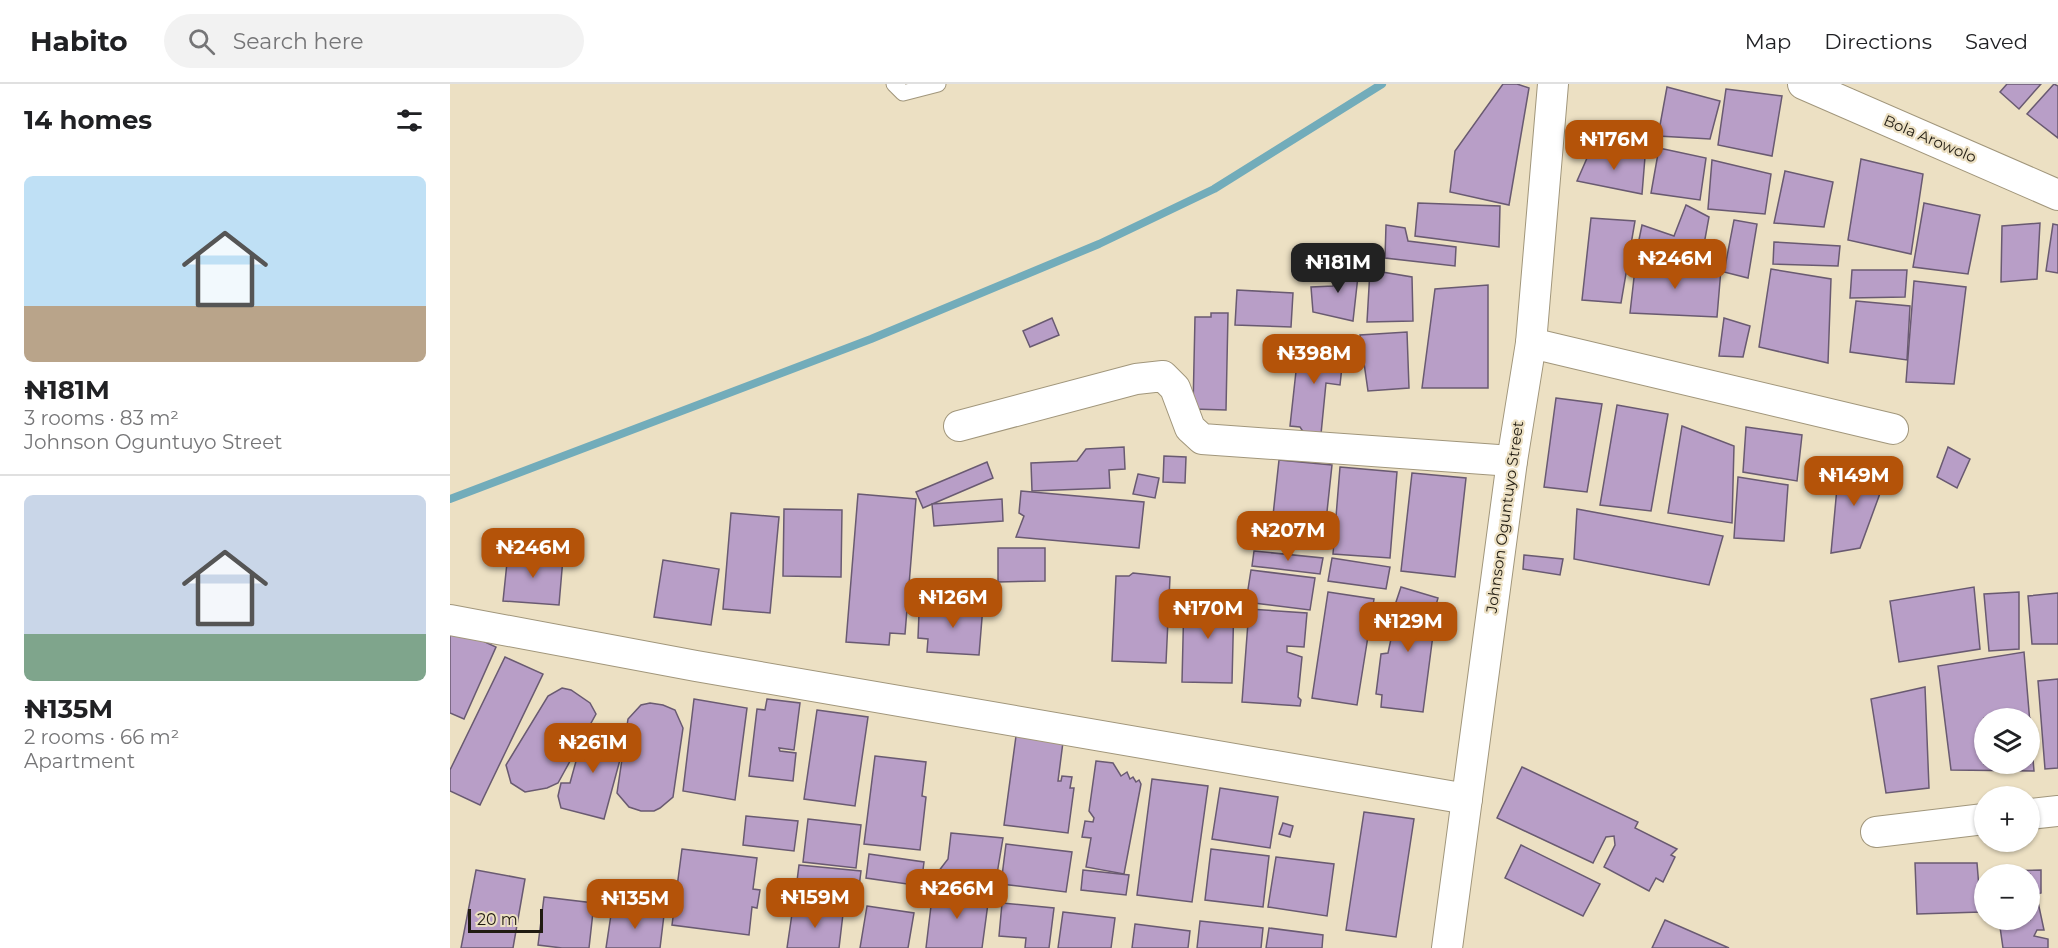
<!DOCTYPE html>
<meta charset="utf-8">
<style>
body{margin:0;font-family:Montserrat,sans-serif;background:#f2f2f2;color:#202124;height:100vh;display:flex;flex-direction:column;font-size:22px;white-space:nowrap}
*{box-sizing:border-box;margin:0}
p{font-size:20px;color:#757577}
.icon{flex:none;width:33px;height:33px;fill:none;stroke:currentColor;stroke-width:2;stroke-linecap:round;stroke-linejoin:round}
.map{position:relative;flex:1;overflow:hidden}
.side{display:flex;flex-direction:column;background:#fff;width:450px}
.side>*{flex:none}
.fabs{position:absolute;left:1524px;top:624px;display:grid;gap:12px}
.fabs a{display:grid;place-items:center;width:66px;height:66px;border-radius:50%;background:#fff;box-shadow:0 2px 4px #0004;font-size:30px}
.scale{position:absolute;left:18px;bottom:15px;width:75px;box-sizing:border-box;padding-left:6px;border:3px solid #201b11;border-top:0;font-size:16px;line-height:21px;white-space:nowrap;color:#201b11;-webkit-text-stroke:4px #ece0c3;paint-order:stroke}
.price{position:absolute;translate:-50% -51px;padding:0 14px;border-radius:12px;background:#b45309;color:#fff;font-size:20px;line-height:39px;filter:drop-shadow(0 2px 3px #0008)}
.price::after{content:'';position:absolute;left:50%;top:36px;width:18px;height:14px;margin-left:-9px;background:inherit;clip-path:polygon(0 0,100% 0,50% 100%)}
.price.on{background:#222;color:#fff}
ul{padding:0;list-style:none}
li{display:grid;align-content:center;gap:12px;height:318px;padding:0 24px}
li+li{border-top:2px solid #e0e0e0}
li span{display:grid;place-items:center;height:186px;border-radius:9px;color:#555}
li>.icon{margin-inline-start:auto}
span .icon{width:108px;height:108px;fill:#fffc;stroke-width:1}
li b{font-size:26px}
h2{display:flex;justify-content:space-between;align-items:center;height:72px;padding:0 24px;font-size:26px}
header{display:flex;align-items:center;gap:36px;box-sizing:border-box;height:84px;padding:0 30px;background:#fff;border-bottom:2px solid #e0e0e0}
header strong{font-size:28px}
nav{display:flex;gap:33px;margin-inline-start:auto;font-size:21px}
.search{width:420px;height:54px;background:#f2f2f2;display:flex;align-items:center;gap:15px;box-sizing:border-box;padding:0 21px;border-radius:33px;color:#757577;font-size:22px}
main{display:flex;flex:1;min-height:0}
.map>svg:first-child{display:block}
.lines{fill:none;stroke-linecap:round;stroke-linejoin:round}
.stream{stroke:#72acba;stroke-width:8}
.building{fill:#b89ec7;stroke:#695a71;stroke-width:1.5;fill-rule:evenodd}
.lane-casing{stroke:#a1967b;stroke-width:17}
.street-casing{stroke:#a1967b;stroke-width:32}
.lane{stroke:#fff;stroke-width:15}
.street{stroke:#fff;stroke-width:30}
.labels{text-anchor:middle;stroke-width:4.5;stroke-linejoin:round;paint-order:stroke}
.street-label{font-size:15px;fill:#201b11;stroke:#ece0c3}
</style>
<header>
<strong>Habito</strong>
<div class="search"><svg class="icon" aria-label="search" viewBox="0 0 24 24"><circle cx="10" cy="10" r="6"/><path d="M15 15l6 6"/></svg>Search here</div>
<nav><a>Map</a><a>Directions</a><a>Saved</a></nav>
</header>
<main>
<section class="side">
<h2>14 homes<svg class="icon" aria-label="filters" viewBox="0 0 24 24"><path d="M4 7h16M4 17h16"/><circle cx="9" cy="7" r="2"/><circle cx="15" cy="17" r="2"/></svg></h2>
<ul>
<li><span style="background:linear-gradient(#bfe0f5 70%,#b9a48a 0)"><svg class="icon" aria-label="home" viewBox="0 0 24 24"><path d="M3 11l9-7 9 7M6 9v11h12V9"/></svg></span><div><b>₦181M</b><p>3 rooms · 83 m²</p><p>Johnson Oguntuyo Street</p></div></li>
<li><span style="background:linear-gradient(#c9d6e8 75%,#7fa58c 0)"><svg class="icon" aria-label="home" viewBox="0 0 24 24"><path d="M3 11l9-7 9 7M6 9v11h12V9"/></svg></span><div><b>₦135M</b><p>2 rooms · 66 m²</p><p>Apartment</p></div></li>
</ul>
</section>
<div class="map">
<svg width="1608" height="864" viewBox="0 0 1608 864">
<rect width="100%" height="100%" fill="#ece0c3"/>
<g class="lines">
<path class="stream" d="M0,415L421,255L649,160L764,105L932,0"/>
</g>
<g class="building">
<path d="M1053,0H1067L1079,4L1059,121L1000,108L1005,67Z"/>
<path d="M1557,0H1591L1569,25L1550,8Z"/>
<path d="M1604,0L1608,2V54L1577,30Z"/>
<path d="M1217,3L1270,17L1260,55L1208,52Z"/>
<path d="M1276,5L1332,12L1322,72L1268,61Z"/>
<path d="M1209,64L1256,74L1250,116L1201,109Z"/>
<path d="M1141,65L1195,73L1192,110L1127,97Z"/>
<path d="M1411,75L1473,90L1461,170L1398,156Z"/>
<path d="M1262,76L1321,90L1315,130L1258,125Z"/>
<path d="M1335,87L1383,98L1374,143L1324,139Z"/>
<path d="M968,119L1050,122L1049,163L965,152Z"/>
<path d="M1474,119L1530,131L1518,190L1463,183Z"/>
<path d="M1236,121L1259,133L1251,177L1186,170L1192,141L1224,152Z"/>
<path d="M1141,134L1185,137L1171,219L1132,216Z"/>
<path d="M1284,136L1307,140L1298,194L1274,188Z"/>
<path d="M1590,139L1587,195L1551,198L1552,142Z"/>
<path d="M1603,140L1608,141V189L1596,187Z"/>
<path d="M936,141L955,144L958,157L1006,163L1005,182L935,174Z"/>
<path d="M1324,158L1390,162L1388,182L1323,180Z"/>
<path d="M1186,176L1271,185L1267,233L1180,229Z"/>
<path d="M885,181L909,183L903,237L863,228L861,203L883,202Z"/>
<path d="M1321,185L1381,195L1378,279L1309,263Z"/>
<path d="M920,186L962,193L963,237L917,238Z"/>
<path d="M1402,186H1457L1455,213L1400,214Z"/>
<path d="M1464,197L1516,203L1504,300L1456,298Z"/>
<path d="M1038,201V304H972L985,205Z"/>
<path d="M787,206L843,209L841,243L785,241Z"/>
<path d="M1406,217L1460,222L1457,276L1400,268Z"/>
<path d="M761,229H778L776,326L743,325L745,233H761Z"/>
<path d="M602,234L609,251L580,263L573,247Z"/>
<path d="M1274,234L1300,242L1293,273L1269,272Z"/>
<path d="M957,248L959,304L918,307L910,251Z"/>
<path d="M849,260L894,264L890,301L876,299L871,350L854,349L850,343L840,342Z"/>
<path d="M1106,314L1152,320L1137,408L1094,403Z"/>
<path d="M1167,321L1218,330L1201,427L1150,421Z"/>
<path d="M1232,342L1284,362L1282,439L1218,429Z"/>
<path d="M1296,343L1352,351L1347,397L1293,388Z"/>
<path d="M674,363L675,385L659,386L660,404L582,407L581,379L627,377L636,365Z"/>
<path d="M1498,363L1520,375L1507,404L1487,393Z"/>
<path d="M714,372L736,373L735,399L713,398Z"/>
<path d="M829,376L882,381L873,465L820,459Z"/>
<path d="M537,378L543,394L473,424L466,408Z"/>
<path d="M1389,382L1436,393L1410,464L1381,469Z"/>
<path d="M890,383L947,388L940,474L883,470Z"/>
<path d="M962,389L1016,394L1005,493L951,487Z"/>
<path d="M688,390L709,394L705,414L683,410Z"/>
<path d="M1288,393L1338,401L1334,457L1284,454Z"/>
<path d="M571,407L694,418L689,464L566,453L574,432L569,429Z"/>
<path d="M408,410L466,415L455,550L440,549L439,561L396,558Z"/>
<path d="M552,415L553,437L484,442L482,420Z"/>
<path d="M334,425L392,426L391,493L333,492Z"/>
<path d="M1127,425L1273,452L1259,501L1124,475Z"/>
<path d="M281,429L329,433L320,529L273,525Z"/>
<path d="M548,464H595V497L548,498Z"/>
<path d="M804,467L873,474L870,490L802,482Z"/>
<path d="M58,469L113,474L109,521L53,517Z"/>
<path d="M1074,471L1113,475L1110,491L1073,485Z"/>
<path d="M882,474L940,483L936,505L878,497Z"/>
<path d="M213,476L269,485L261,541L204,533Z"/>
<path d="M801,486L865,494L860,526L796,518Z"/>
<path d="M683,489L720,493L716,579L662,577L666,492H679Z"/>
<path d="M951,503L988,514L984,528L987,531V536L982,539L981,550L983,551L973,628L931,623L932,611L926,610L931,570L938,569L944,541L941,533Z"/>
<path d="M1524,503L1530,565L1449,578L1440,517Z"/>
<path d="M878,508L924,515L907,621L862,614Z"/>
<path d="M1569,508V565L1539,567L1534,510Z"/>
<path d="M1608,509V560H1582L1578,512Z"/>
<path d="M734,514L784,515L782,599L732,598Z"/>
<path d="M490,520L533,522L529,571L477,568L478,555L468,554L469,529L486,530Z"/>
<path d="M799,525L857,529L854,563L837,562V568L852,573L848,613L851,616L850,622L792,618Z"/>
<path d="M0,542L46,563L14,635L0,629Z"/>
<path d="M1574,568L1584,687L1501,686L1488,582ZM1534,634H1580V680H1534Z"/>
<path d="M55,573L93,590L30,721L0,707V686Z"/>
<path d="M1608,595V684L1595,685L1588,597Z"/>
<path d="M1475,603L1479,704L1436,709L1421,615Z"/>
<path d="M112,604L121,606L140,619L146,630L108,699L97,704L75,708L61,699L56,681L98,612Z"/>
<path d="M244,615L297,624L285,716L233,707Z"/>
<path d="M317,615L350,619L344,666L329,664L330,667L346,669L343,697L299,692L307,625L315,626Z"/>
<path d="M200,619L213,621L225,626L233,644L223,713L210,724L204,727H191L179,723L167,709L178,635L191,621Z"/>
<path d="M367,626L418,633L405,722L354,715Z"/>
<path d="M141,640L172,648L166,671L171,672L154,735L111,724L108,712L111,699H120L131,659L136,660Z"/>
<path d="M566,652L613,658L608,697H611L612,692L622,693L620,704H624L618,749L554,741Z"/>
<path d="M425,672L476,678L472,712L476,713L470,766L414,760Z"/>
<path d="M646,677L663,679L671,692L677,688L680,695L683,693L686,698L689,696L691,700L674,790L636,783L641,754L632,753L635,737L643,738L644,734L639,727Z"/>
<path d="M1072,683L1188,738L1185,744L1227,765L1221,771L1225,773L1213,798L1206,794L1199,807L1154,783L1165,761L1164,752L1156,753L1143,779L1047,734Z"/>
<path d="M702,695L758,702L742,818L687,811Z"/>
<path d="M770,704L828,713L820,764L762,755Z"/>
<path d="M914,728L964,735L946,853L896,846Z"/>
<path d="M296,732L348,737L344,767L293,761Z"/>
<path d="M358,735L411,741L406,784L353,778Z"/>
<path d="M833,739L843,742L840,753L829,750Z"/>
<path d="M501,749L553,754L546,796L488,788L498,775Z"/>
<path d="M556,760L622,768L616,808L551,800Z"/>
<path d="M1071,761L1150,800L1133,832L1055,794Z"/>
<path d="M232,765L307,774L303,805L310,806L307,824L302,823L299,851L222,841Z"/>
<path d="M761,765L819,772L813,823L755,816Z"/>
<path d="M419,770L474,778L471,802L416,794Z"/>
<path d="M826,773L884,780L877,832L818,823Z"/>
<path d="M1465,779H1527L1531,828L1467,830Z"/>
<path d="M349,781L411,787L406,827L344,821Z"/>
<path d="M26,786L75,795L63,864H11Z"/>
<path d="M633,786L679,791L676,811L631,806Z"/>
<path d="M1591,786V809L1580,812V790H1543L1542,787Z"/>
<path d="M483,805L539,812L532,864H476Z"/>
<path d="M94,813L144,819L139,864H112L88,861Z"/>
<path d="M1588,818L1594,846H1587L1584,852L1598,855V864H1553L1549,836H1580V819Z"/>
<path d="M552,819L604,824L599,864H575L576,854L549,852Z"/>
<path d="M417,822L464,829L458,864H410Z"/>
<path d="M343,823L393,830L389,864H337Z"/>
<path d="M162,824L214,831L210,864H156Z"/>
<path d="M613,828L665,834L661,864H608Z"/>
<path d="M1215,836L1279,864H1202Z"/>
<path d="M750,837L813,844L811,864H747Z"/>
<path d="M685,840L740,847L738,864H682Z"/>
<path d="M819,844L873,851L872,864H816Z"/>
</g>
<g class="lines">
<g class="lane-casing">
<path id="lane" d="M444,0L453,9L488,0"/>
</g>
<g class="street-casing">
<g id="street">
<path d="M1353,0L1608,111"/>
<path d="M1081,259L1443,345"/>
<path d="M509,342L686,295L713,292L725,304L740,344L752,355L1062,377"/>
<path d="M0,536L246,582L1017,715"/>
<path d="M1580,730L1608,727"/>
<path d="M1426,748L1534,735"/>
<path d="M997,864L1062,377L1081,259L1103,0"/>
</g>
</g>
<use href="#lane" class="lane"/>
<use href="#street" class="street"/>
</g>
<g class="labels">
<g class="street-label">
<text transform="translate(1480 55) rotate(23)" y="5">Bola Arowolo</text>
<text transform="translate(1055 433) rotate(-82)" y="5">Johnson Oguntuyo Street</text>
</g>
</g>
</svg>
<div class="fabs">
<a><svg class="icon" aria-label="layers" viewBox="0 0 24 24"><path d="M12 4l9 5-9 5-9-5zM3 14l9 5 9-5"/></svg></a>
<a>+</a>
<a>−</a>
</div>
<div class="scale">20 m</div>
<b class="price" style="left:1164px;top:87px">₦176M</b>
<b class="price" style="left:1225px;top:206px">₦246M</b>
<b class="price on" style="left:888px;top:210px">₦181M</b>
<b class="price" style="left:864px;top:301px">₦398M</b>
<b class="price" style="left:1404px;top:423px">₦149M</b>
<b class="price" style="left:838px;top:478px">₦207M</b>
<b class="price" style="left:83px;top:495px">₦246M</b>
<b class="price" style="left:503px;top:545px">₦126M</b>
<b class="price" style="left:758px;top:556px">₦170M</b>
<b class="price" style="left:958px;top:569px">₦129M</b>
<b class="price" style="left:143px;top:690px">₦261M</b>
<b class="price" style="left:507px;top:836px">₦266M</b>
<b class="price" style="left:365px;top:845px">₦159M</b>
<b class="price" style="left:185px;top:846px">₦135M</b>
</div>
</main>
